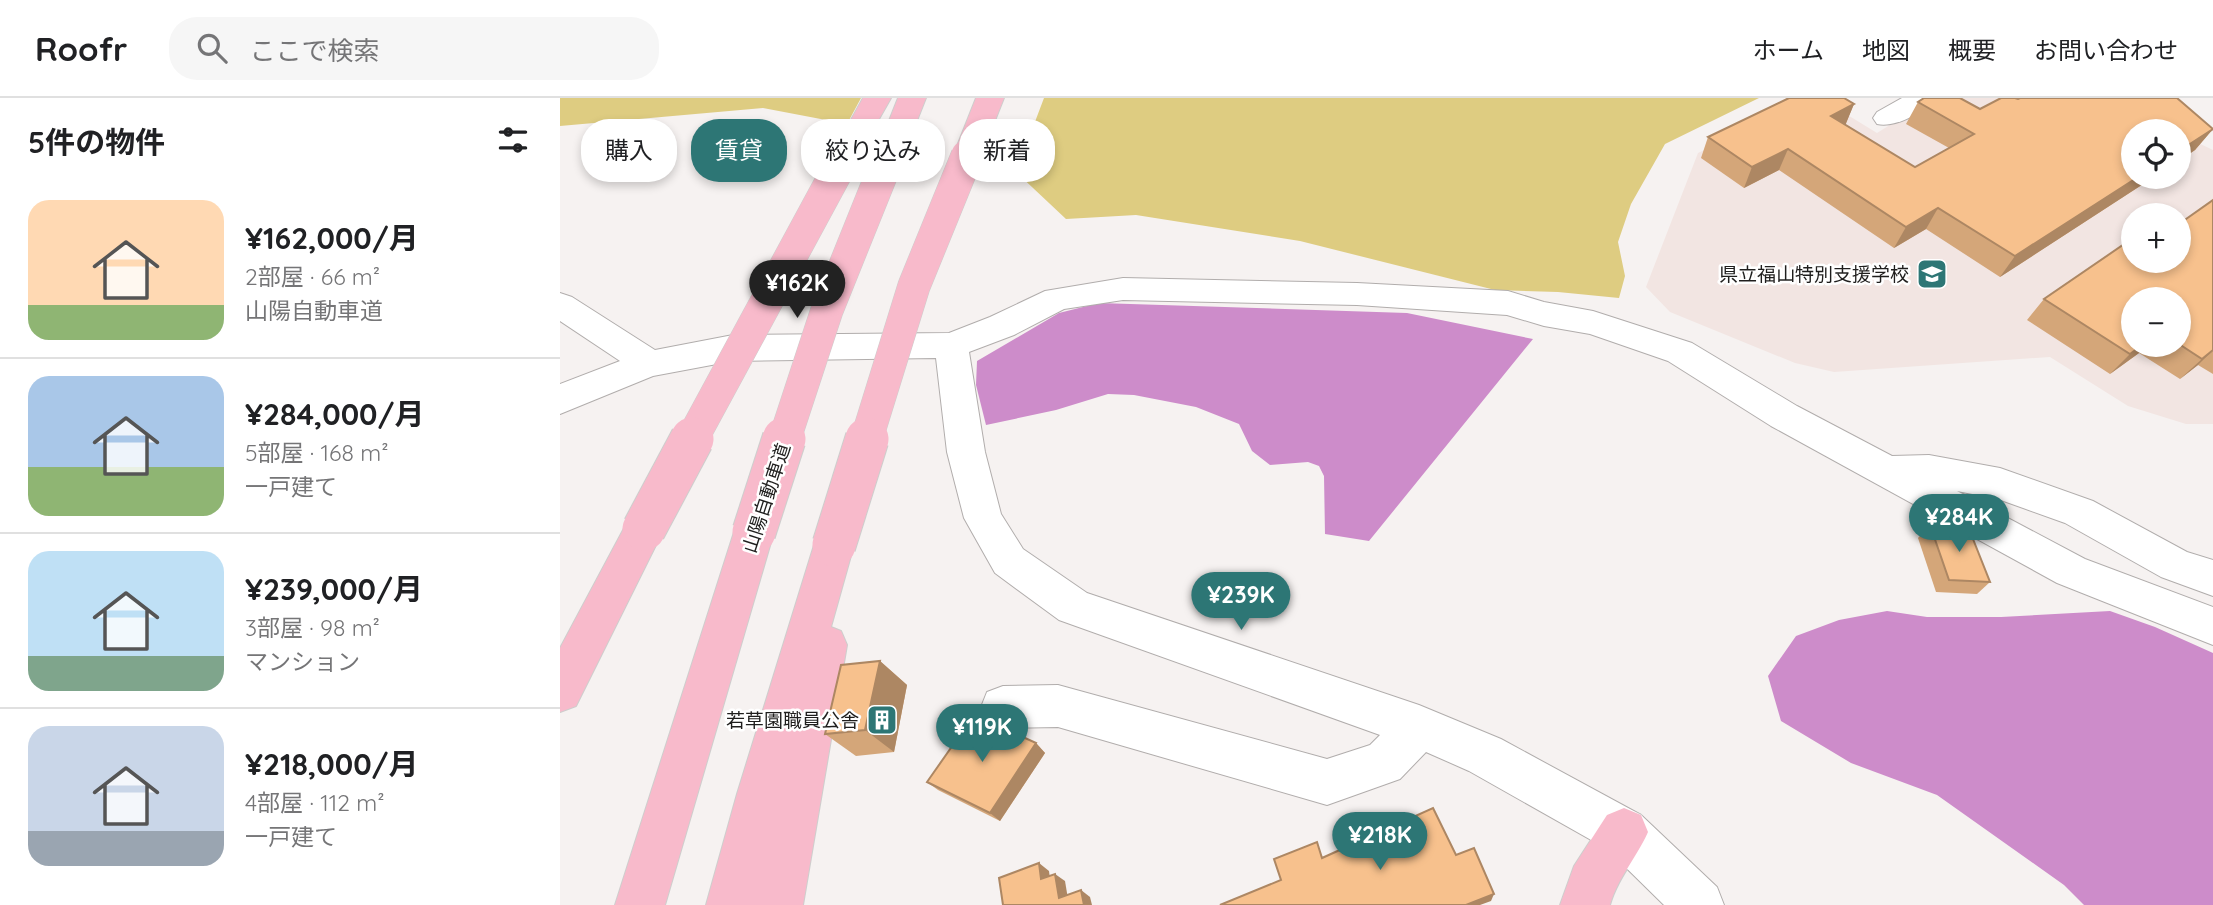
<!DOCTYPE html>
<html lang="ja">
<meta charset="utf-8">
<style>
body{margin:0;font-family:Quicksand,"Noto Sans JP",sans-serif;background:#f6f6f6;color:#202124;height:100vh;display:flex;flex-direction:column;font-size:26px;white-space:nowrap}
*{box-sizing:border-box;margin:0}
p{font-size:23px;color:#757577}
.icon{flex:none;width:38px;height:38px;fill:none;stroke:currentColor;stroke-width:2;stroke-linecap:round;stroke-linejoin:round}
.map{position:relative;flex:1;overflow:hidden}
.side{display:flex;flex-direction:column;background:#fff;width:560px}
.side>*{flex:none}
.top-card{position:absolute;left:21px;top:21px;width:665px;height:63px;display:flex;gap:14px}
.tools{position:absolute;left:1561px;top:21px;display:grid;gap:14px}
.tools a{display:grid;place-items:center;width:70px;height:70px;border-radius:50%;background:#fff;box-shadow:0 4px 10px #0003;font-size:35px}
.price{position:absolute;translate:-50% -60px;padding:0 16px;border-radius:24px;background:#2d7675;color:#fff;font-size:23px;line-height:46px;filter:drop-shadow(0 2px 4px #0008)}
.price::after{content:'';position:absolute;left:50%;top:42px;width:21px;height:16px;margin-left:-10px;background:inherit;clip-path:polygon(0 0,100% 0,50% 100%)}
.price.selected{background:#222;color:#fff}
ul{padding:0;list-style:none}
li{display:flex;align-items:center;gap:21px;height:175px;padding:0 28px}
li+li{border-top:2px solid #e0e0e0}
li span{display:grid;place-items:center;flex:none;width:196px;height:140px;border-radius:21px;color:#555}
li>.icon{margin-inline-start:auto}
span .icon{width:84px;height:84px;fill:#fffc;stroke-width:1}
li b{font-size:30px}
h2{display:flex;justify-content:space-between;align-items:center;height:84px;padding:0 28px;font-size:30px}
.pill{padding:0 24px;border-radius:28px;background:#fff;box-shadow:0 4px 10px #0003;font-size:24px;line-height:63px}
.pill.selected{background:#2d7675;color:#fff}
header{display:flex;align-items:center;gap:42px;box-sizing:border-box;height:98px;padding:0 35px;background:#fff;border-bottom:2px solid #e0e0e0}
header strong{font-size:33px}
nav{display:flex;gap:38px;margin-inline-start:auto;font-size:24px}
.search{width:490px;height:63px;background:#f6f6f6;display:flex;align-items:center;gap:18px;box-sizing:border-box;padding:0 24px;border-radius:28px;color:#757577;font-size:26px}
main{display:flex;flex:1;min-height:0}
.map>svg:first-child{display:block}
.built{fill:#f2e5e2;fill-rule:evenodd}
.green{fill:#decc81}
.water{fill:#cd8cca}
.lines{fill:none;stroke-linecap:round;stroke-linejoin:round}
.minor-casing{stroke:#b1adac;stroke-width:2}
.highway-casing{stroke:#cececd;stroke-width:2}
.minor{fill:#fff;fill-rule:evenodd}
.highway{fill:#f8bacb;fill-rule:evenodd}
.highway-bridge-far1-casing{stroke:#cececd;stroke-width:33;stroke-linecap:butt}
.highway-bridge-casing{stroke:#cececd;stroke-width:45;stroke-linecap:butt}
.highway-bridge-far1{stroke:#f8bacb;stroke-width:32}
.highway-bridge{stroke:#f8bacb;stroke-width:43}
.wall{fill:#d4a679;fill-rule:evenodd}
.shaded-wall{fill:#ad8763}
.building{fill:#f7c18d;stroke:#ad8763;stroke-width:2}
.labels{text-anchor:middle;stroke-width:5;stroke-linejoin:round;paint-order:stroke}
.poi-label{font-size:19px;fill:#1f1e1d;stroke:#fff;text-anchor:end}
.street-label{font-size:19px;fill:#1f1e1d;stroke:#fff}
</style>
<header>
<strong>Roofr</strong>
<div class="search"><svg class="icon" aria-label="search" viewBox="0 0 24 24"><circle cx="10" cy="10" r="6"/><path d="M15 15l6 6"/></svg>ここで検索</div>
<nav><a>ホーム</a><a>地図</a><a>概要</a><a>お問い合わせ</a></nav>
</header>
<main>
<section class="side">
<h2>5件の物件<svg class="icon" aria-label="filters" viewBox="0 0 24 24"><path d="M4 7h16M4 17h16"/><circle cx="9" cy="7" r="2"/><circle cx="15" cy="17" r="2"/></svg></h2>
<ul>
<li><span style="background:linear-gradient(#ffd9b3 75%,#8fb573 0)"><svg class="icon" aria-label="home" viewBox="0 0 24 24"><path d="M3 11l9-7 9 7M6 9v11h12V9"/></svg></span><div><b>¥162,000/月</b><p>2部屋 · 66 m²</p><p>山陽自動車道</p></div></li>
<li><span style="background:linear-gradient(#a9c7e8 65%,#8fb573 0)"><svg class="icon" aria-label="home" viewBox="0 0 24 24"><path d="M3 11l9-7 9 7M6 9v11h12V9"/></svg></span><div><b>¥284,000/月</b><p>5部屋 · 168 m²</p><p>一戸建て</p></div></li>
<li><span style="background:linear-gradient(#bfe0f5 75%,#7fa58c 0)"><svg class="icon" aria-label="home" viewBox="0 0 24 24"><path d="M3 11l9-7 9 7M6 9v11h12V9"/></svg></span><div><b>¥239,000/月</b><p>3部屋 · 98 m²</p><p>マンション</p></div></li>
<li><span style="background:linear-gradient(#c9d6e8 75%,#9aa5b1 0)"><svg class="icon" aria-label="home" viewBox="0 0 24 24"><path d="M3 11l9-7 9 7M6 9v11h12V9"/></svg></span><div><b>¥218,000/月</b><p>4部屋 · 112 m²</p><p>一戸建て</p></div></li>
</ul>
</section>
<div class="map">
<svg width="1653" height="807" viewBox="0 0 1653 807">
<rect width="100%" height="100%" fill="#f6f2f1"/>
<path class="built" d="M1254,0H1260L1317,35L1373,0H1591L1630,41L1653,52V326H1626L1568,308L1490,259L1274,274L1235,265L1110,214L1086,189L1138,55ZM1573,33H1619V79H1573ZM1573,117H1619V163H1573ZM1573,201H1619V247H1573Z"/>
<g class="green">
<path d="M0,0H301L287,26L203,10L0,28Z"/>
<path d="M484,0H1199L1105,46L1071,106L1058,144L1065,178L1059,200L998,194L935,192L740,143L576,117L506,121L456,74Z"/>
</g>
<g class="water">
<path d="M539,205L847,215L973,241L809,443L765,436L764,378L759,368L748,364L710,367L692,353L679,326L636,309L574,297L548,296L496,312L426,327L416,287L417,263L499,215Z"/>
<path d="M1327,513L1367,519H1441L1550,513L1595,529L1653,555V807H1524L1504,787L1377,697L1291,665L1221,623L1208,578L1236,538L1279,522Z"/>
</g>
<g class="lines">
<g class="minor-casing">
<g id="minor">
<path d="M1342,0H1375C1364,15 1335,30 1317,26L1313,20L1317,14Z"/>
<path d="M563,180L797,185L948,193L984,204L1033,213L1132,245L1237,308L1332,358L1369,357L1440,370L1533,403L1627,454L1653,462V498L1601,479L1505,425L1438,401L1397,393L1525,461L1653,509V547L1497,485L1211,328L1108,263L1030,236L984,228L947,217L797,207L563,202L504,211L454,237L409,254L425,354L441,416L463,451L527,495L859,607L941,641L1081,717L1157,789L1164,807H1104L1047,751L909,673L866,654L840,681L767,707L498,629L443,630L427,624L421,609L427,594L443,588L498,587L767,661L810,647L820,637L499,522L435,475L404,420L387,354L376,260L173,263L93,278L0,316V286L60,263L0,223V195L12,199L95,252L173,237L389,235L430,219L485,193Z"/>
</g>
</g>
<g class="highway-casing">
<g id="highway">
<path d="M303,0H331L306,44L296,47L286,44L282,38Z"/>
<path d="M338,0H366L345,53L341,59L331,62L321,59L317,53Z"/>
<path d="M416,0H444L421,58L417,64L407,67L397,64L393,58Z"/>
<path d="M84,414L98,419L104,431L16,608L0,614V550L70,419Z"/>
<path d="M194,417L208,422L214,434L105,807H55L174,434L180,422Z"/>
<path d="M274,430L288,435L294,447L271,529L281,533L287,547L243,807H146L177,696L254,447L260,435Z"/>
<path d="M1064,710L1081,717L1088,734C1077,759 1057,781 1050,807H1000L1014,768L1047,717Z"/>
</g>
</g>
<use href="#minor" class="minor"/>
<use href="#highway" class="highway"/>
<g class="highway-bridge-far1-casing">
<g id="highway-bridge-far1">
<path d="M131,343L296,38"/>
<path d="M224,343L267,212L331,53"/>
<path d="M306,343L354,188L407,58"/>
</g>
</g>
<g class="highway-bridge-casing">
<g id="highway-bridge">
<path d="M84,431L132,341"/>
<path d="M194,434L224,341"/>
<path d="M274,447L307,341"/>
</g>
</g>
<use href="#highway-bridge-far1" class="highway-bridge-far1"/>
<use href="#highway-bridge" class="highway-bridge"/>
</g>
<g class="wall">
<path d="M1229,0H1284L1294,6L1285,27L1355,69L1389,50L1346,26L1358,4L1364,0H1400L1420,11L1441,0H1455L1458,1L1460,0H1617L1653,31L1635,52L1619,63V33H1573V79H1594L1440,179L1366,131L1334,150L1219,72L1184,90L1141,60L1148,39Z"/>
<path d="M1653,102V276L1638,267L1620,281L1579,255L1550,276L1467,222L1484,201L1573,163ZM1619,201V247H1573Z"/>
<path d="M1370,427L1430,484L1417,496L1376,494L1358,440Z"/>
<path d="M320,563L347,587L334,654L296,658L265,636Z"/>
<path d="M476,645L485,655L440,723L378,692L367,684Z"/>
</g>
<g class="shaded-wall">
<path d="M1294,6L1285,28L1271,18Z"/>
<path d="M1653,31L1635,52L1619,63V53Z"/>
<path d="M1228,51L1219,72L1184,90L1192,69Z"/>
<path d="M1578,79H1594L1440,179L1455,158Z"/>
<path d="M1378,110L1366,131L1334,150L1346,129Z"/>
<path d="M1582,247H1587L1579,255L1550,276L1570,256Z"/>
<path d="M1653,252L1638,267L1620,281L1642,261Z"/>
<path d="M320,563L347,587L334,654L305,632Z"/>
<path d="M476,645L485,655L440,723L430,715Z"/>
<path d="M479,765L489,773L491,788L481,781Z"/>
<path d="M495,776L505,783L509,807L499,800Z"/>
<path d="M521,792L530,799L532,807H524Z"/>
<path d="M934,796L931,803L920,807H906Z"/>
</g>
<g class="building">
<path d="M1229,0H1284L1294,6L1271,18L1355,69L1414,36L1358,4L1364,0H1400L1420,11L1441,0H1455L1458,1L1460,0H1617L1653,31L1619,53V33H1573V79H1578L1455,158L1378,110L1346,129L1228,51L1192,69L1148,39Z"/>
<path d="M1653,102V252L1642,261L1619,246V201H1573V247H1582L1570,256L1484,201L1573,140V163H1619V126Z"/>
<path d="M1370,427L1399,428L1409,431L1430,484L1389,482Z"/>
<path d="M320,563L305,632L265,636L281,567Z"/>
<path d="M414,617L476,645L430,715L367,684Z"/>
<path d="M873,710L896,757L914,750L934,796L906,807H660L721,782L714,761L757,744L762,760Z"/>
<path d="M479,765L481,781L495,776L499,800L521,792L524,807H443L439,780Z"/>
</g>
<defs>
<g id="school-square" transform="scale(1.575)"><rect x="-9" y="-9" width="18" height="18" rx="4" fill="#2d7675" stroke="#fff"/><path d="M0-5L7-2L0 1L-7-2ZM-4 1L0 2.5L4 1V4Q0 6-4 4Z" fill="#fff"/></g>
<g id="building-square" transform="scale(1.575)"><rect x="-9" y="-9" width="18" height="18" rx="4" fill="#2d7675" stroke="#fff"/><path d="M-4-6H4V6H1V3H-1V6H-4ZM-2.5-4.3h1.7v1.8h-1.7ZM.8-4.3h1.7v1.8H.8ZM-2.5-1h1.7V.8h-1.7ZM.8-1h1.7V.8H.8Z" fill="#fff"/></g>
</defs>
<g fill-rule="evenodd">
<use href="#school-square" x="1372" y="176"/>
<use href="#building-square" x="322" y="622"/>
</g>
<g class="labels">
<g class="poi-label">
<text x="1349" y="183">県立福山特別支援学校</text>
<text x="299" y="629">若草園職員公舎</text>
</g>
<g class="street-label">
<text transform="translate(206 400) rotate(-72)" y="7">山陽自動車道</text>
</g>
</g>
</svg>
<div class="tools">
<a><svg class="icon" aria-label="locate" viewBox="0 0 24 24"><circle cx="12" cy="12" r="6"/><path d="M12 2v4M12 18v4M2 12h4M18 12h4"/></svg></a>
<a>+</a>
<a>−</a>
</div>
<b class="price selected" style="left:237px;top:222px">¥162K</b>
<b class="price" style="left:1399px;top:456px">¥284K</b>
<b class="price" style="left:681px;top:534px">¥239K</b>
<b class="price" style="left:422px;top:666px">¥119K</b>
<b class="price" style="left:820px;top:774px">¥218K</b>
<div class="top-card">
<a class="pill">購入</a>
<a class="pill selected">賃貸</a>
<a class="pill">絞り込み</a>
<a class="pill">新着</a>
</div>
</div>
</main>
